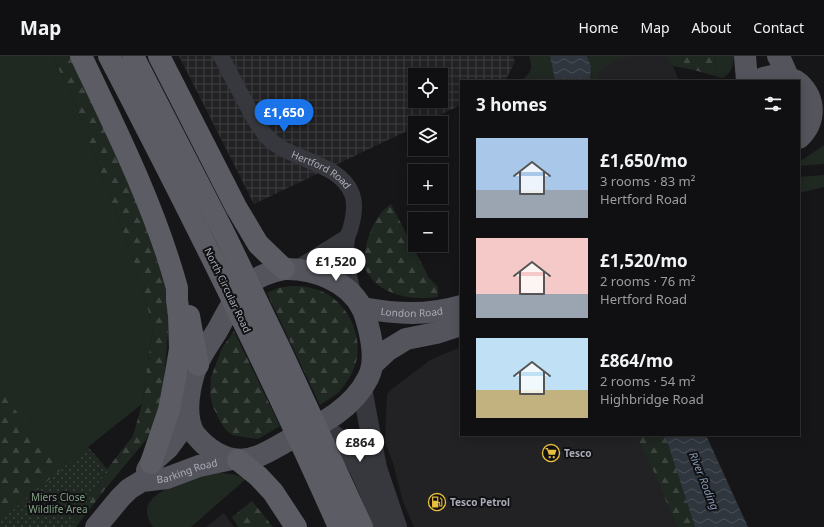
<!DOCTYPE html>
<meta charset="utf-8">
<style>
body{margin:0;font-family:"Noto Sans",sans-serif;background:#1e1e20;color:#f1f3f6;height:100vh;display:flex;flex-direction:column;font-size:15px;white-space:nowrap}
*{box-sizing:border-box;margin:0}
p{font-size:13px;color:#9c9d9f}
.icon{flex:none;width:22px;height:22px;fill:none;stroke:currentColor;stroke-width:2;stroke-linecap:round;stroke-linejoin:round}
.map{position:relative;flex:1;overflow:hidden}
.details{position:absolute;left:460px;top:24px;width:340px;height:356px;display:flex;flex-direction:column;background:#101012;border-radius:0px;box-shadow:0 2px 10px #0003,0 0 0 1px #303032}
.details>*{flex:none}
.tools{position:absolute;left:408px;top:12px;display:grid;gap:8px}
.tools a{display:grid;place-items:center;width:40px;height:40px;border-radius:0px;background:#101012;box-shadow:0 2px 10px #0003,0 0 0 1px #303032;font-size:20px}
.price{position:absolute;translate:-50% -34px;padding:0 9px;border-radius:14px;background:#fff;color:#222;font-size:13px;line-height:26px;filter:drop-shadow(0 1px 2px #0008)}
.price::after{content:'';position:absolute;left:50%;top:24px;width:12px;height:9px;margin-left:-6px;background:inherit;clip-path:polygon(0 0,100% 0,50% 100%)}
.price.on{background:#1a73e8;color:#fff}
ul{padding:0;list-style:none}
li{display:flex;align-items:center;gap:12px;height:100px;padding:0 16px}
li span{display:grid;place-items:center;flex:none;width:112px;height:80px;border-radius:0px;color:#555}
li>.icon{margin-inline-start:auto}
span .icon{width:48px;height:48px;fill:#fffc;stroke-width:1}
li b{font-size:17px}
h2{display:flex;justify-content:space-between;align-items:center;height:48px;padding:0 16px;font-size:17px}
header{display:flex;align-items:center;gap:24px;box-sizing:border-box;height:56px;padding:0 20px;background:#101012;border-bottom:1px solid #303032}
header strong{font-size:19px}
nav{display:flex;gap:22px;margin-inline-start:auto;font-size:14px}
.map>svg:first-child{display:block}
.built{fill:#222225}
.industrial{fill:url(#industrial-grid);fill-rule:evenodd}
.green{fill:#202822}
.forest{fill:url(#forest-firs)}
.park{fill:url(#park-dots)}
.water{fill:url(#water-waves)}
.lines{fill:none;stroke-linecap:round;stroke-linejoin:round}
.minor{stroke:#37383d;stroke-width:16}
.tertiary{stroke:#37383d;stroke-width:20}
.primary{stroke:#53545c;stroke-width:22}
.trunk{stroke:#5c5c64;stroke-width:22}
.trunk-bridge{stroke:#5c5c64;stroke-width:22}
.labels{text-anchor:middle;stroke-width:4;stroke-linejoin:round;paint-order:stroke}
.street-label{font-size:10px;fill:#a9acb7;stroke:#111113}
.poi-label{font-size:10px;font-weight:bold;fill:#a9acb7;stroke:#111113;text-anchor:start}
.park-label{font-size:10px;fill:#81a185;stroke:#111113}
.water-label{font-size:11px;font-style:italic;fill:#8297b0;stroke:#111113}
</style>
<header>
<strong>Map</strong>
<nav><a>Home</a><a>Map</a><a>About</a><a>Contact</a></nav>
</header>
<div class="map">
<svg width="824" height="471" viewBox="0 0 824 471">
<defs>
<pattern id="industrial-grid" width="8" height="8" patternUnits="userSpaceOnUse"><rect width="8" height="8" fill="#222225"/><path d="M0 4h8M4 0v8" fill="none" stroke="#3f3f42"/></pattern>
<pattern id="forest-firs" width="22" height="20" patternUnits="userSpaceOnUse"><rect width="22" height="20" fill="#202822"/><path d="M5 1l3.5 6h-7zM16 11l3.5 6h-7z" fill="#3e4440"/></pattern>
<pattern id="park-dots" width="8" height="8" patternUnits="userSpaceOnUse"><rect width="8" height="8" fill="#202822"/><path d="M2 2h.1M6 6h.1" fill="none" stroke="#3e4440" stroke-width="1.8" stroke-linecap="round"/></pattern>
<pattern id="water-waves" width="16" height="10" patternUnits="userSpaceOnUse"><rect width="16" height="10" fill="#2f363d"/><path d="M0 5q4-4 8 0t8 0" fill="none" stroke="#4a5057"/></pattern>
</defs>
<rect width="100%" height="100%" fill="#161618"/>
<g class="built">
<path d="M624,0H674L673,10L679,25H590L591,10Z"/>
<path d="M461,291V379H636L654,415L677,471H414L403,446L393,407L385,386L387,338L392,333L430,304Z"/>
<path d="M224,457L234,471H206Z"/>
</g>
<path class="industrial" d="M179,0H513L515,6L505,25H461V49L423,67H415V71L254,148ZM415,19H441V45H415Z"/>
<g class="green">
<path d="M0,0H52L73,42L133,202L153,271L142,348L88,391L0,465Z"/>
<path d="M529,0H550L555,25H521C532,15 533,14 529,0Z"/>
<path d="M587,0H632L611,6L597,19V25H590L591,10Z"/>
<path d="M714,0H734C733,10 732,16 723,22L718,21Z"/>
<path d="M824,89V108L799,110V106Z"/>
<path d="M824,119V131L799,137V121Z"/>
<path d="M223,417L236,419L246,423L191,471H153C134,445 164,433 184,425C191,423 198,419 205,418C210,416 217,417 223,417Z"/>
</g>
<g class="forest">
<path d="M52,0H73L128,119L166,232L169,264L161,360L145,385L106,432L76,471H70L94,437L107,413L133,380L142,348L153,271L133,202L73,42Z"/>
<path d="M666,0H714L718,21L694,14L673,10Z"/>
<path d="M391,148L429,222L438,231V241C415,244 387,241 371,222C368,218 365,213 363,209C366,186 371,162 391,148Z"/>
<path d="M290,230C297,230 304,230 311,232C342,238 362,272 357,302C355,314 348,325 340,335C335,340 327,344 320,349L267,237L278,232Z"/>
<path d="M234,275L280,370L258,383L250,382L232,379L226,374L220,365L213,351L210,338L211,321L222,292Z"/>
<path d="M0,333L60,415L0,465Z"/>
<path d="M636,379H665L695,471H677L654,416Z"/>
<path d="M252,445L273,471H238L232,461Z"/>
</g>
<path class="park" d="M88,391L107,413L94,437L70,471H0V465Z"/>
<g class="water">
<path d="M550,0H587L591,10L590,25H555Z"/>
<path d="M665,379H706L748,471H695Z"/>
</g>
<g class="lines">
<g class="minor">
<path id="s1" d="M221,0C227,12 234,25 241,38C249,53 256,69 268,82C289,104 340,106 352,138C356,148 353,164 350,174C349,177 347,180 347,183C344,202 349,221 354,240"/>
<path d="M296,213L347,181"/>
</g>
<g class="tertiary">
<path d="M362,332L377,412L397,471"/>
<path d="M318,370C325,374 333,377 339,383C357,400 374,447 383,471"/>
</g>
<g class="primary">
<path d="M745,0L747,25"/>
<path d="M778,0L781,5L788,21"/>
<path d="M757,25C770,18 783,18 796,25"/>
<path d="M799,27C816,43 816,66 799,82"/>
<path d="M284,213C313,212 348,225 362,252C366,260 368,269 370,278C373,292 375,309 368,322C352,354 319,369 289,384C272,393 254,407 233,403C221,401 213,396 204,388C201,385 197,381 194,377C183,359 190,327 197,309C202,297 210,286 217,275C226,259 234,240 249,228C259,219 272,216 284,213Z"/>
<path id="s2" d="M362,252C397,258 426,260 461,250"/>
<path d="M373,308L388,294L406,283L436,277L461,269"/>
<path d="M147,414L151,407L168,392L189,363"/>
<path id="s3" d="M96,471L120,442L129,433L142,425L167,422L199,410L232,403"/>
</g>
<g class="trunk">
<path d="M81,0C117,75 155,152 177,232V244L179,259L180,293L176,317L169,354L151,407"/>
<path d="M159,0L236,151L258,188L284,213"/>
<path d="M189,260L198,309"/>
<path d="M238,404L258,420L273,436L296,471"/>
</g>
<g class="trunk-bridge">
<path d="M109,0C190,155 268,311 339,471"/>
<path d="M133,0L225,179L281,295L362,471"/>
</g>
</g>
<defs>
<g id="supermarket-ring" transform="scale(0.9)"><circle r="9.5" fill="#111113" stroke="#e9bd3d" stroke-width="1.5"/><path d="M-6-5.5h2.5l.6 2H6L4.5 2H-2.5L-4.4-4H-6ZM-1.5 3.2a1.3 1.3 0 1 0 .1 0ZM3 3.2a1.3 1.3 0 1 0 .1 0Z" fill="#e9bd3d"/></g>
<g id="fuel-ring" transform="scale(0.9)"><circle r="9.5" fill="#111113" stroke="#e9bd3d" stroke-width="1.5"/><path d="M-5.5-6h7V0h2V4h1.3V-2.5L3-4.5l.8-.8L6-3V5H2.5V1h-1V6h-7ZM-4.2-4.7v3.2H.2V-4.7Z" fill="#e9bd3d"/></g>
</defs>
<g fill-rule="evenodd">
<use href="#supermarket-ring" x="551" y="397"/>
<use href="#fuel-ring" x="437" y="446"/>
</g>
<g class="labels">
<g class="street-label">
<text dy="4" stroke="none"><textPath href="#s1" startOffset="157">Hertford Road</textPath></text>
<text transform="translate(228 234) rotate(64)" y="4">North Circular Road</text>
<text dy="4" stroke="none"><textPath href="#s2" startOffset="50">London Road</textPath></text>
<text dy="4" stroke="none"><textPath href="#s3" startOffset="112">Barking Road</textPath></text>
</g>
<g class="poi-label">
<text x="564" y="401">Tesco</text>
<text x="450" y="450">Tesco Petrol</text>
</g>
<g class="park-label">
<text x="58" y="445">Miers Close<tspan x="58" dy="12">Wildlife Area</tspan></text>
</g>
<g class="water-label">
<text transform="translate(704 425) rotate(68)" y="4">River Roding</text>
</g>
</g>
</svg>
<div class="tools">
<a><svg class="icon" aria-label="locate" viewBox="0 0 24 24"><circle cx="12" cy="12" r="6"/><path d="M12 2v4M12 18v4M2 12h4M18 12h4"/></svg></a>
<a><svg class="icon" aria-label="layers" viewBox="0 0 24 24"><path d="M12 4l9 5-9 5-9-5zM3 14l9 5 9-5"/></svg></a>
<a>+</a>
<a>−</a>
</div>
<b class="price on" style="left:284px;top:77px">£1,650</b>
<b class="price" style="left:336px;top:226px">£1,520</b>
<b class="price" style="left:360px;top:407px">£864</b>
<section class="details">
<h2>3 homes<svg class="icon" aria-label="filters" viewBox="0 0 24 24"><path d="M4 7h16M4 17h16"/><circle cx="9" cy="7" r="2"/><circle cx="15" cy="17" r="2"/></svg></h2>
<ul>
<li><span style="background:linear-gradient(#a9c7e8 65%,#9aa5b1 0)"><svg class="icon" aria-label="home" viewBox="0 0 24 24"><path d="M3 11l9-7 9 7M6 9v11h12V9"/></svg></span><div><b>£1,650/mo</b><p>3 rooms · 83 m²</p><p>Hertford Road</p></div></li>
<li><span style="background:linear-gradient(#f6c9c9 70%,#9aa5b1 0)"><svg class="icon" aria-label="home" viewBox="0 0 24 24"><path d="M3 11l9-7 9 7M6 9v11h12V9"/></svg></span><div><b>£1,520/mo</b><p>2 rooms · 76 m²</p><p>Hertford Road</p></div></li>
<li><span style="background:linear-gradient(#bfe0f5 65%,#c2b280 0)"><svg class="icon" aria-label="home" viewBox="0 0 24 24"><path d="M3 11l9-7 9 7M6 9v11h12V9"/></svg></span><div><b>£864/mo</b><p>2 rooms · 54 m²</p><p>Highbridge Road</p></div></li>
</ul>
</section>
</div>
